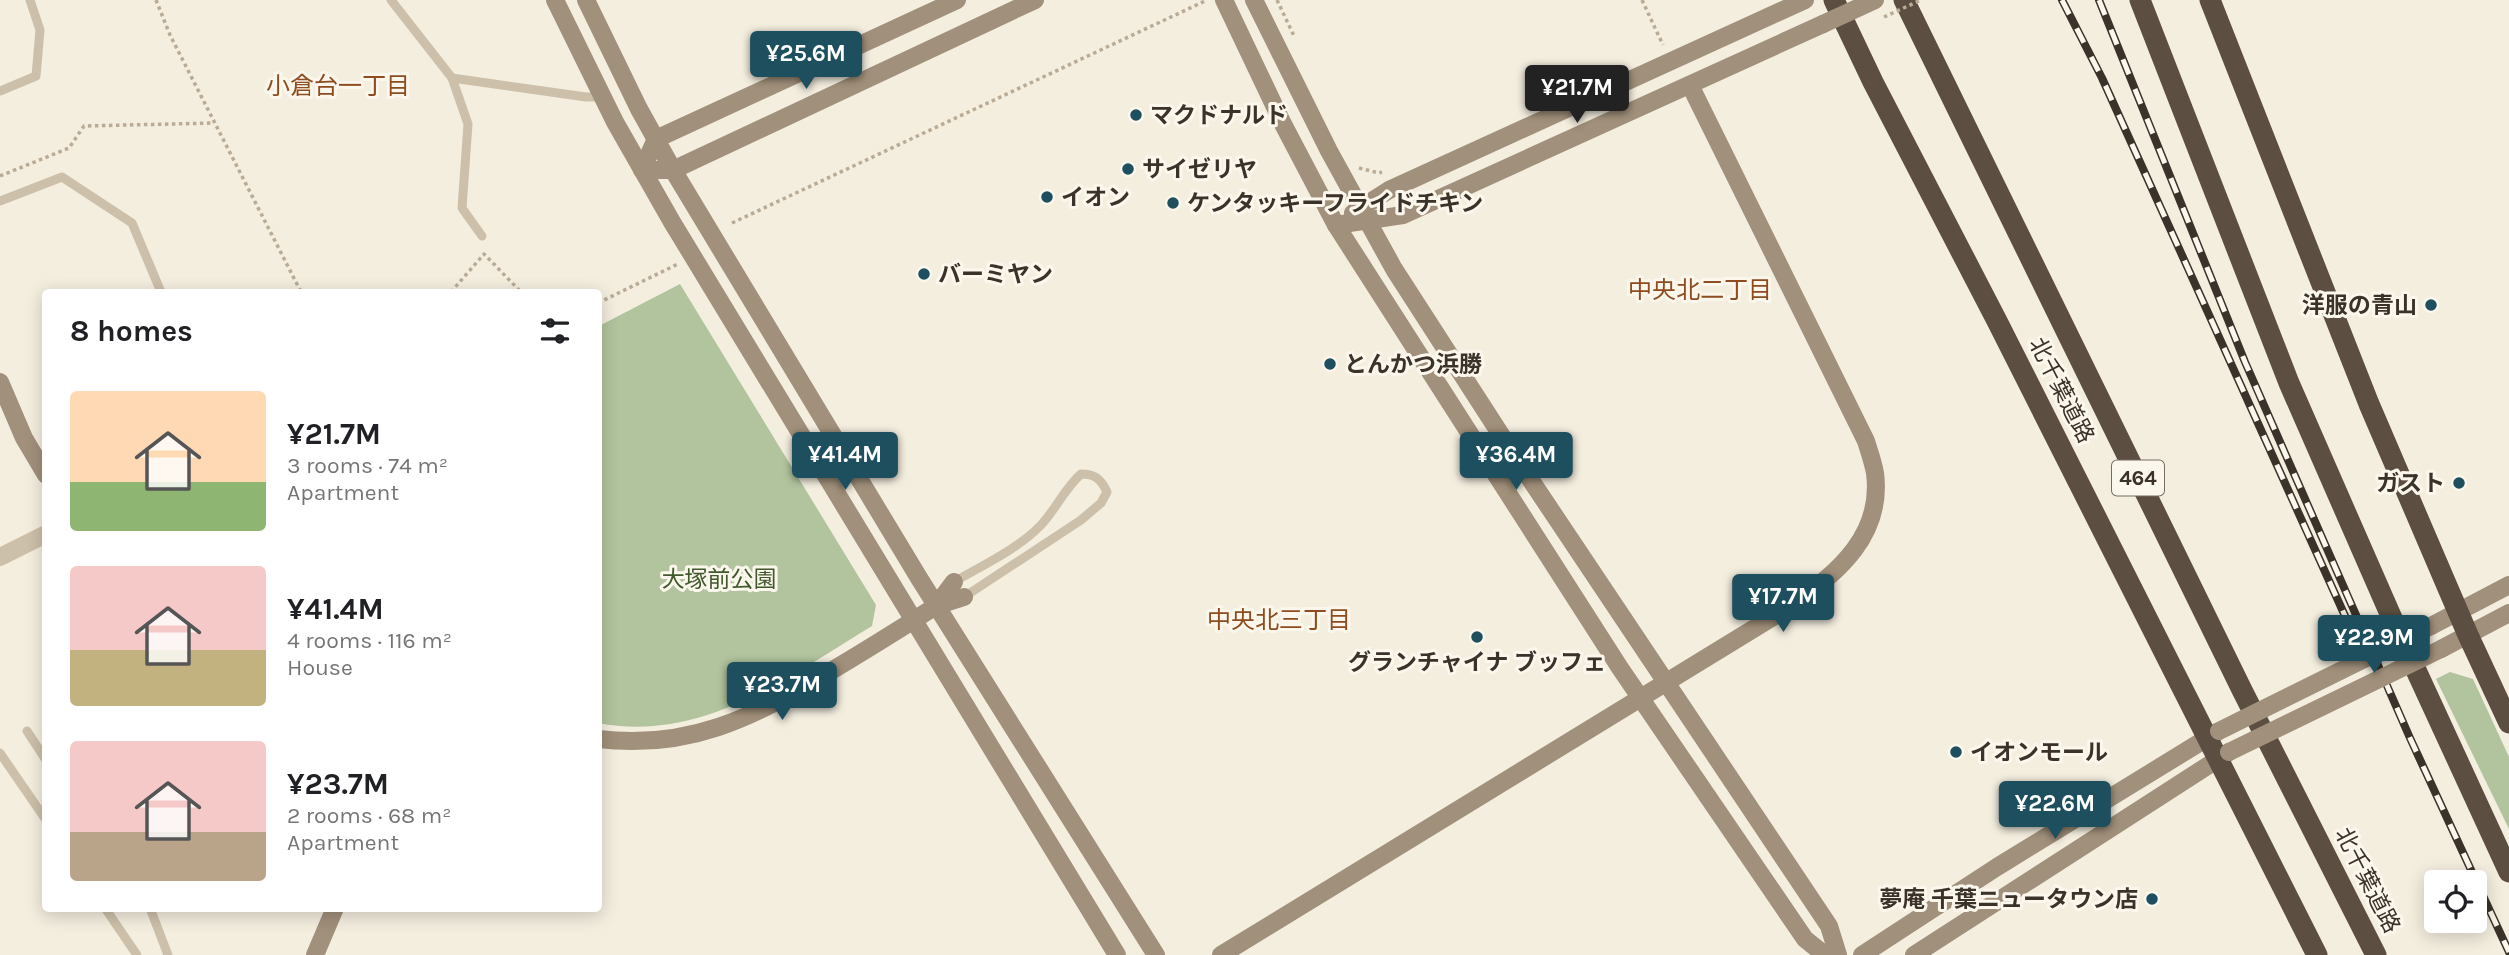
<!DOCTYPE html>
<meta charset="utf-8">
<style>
body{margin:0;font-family:Karla,"Noto Sans JP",sans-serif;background:#f2f2f2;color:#202124;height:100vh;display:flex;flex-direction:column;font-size:26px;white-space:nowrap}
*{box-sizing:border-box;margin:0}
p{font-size:23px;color:#757577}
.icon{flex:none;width:38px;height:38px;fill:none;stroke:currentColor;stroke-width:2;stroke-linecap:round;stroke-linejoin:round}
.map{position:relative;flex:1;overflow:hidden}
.sheet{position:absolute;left:42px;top:289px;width:560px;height:623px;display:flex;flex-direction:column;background:#fff;border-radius:7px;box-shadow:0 4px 18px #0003}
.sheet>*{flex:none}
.tools{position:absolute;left:2424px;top:870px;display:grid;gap:14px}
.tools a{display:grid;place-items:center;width:63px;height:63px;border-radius:7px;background:#fff;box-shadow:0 4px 18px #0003;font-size:35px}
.price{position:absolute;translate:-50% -60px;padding:0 16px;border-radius:7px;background:#1d4f5f;color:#fff;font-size:23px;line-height:46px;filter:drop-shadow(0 2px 4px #0008)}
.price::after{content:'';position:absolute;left:50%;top:42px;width:21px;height:16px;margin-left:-10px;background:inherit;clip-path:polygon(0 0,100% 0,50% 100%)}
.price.selected{background:#222;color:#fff}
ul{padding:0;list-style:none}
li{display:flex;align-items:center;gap:21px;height:175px;padding:0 28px}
li span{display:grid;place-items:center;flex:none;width:196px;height:140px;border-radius:7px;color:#555}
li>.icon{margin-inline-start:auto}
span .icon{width:84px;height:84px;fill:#fffc;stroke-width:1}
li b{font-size:30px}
h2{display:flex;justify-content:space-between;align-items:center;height:84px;padding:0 28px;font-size:30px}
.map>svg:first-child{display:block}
.green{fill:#b1c49e}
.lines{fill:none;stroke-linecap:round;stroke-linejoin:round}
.path{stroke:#b9ab94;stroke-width:3.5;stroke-dasharray:3.5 3.5;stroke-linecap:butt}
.lane{stroke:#cdc0aa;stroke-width:9}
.street{stroke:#cdc0aa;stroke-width:18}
.secondary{stroke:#a1907b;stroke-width:18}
.highway{stroke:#5c4e41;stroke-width:21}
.rail-casing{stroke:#3b322a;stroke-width:8}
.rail{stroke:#fbf7ec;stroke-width:5;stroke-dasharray:16;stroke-linecap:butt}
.path-bridge{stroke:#b9ab94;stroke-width:3.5;stroke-dasharray:3.5 3.5;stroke-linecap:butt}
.secondary-bridge{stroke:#a1907b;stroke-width:18}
.poi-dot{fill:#1d4f5f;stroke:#fbf7ec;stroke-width:2.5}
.labels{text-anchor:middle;stroke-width:6;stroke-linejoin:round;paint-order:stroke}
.shield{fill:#fbf7ec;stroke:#756d64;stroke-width:2}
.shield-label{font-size:21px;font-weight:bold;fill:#3b322a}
.poi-label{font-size:23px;font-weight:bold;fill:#3b322a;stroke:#fbf7ec;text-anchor:start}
.street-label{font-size:23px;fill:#3b322a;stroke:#fbf7ec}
.park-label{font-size:23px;fill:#415a2c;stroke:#fbf7ec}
.neighbourhood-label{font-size:24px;fill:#8e4c1f;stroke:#fbf7ec}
</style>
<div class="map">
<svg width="2509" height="955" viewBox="0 0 2509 955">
<rect width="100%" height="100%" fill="#f4eedf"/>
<g class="green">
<path d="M680,284L876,605L872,626C788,677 703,743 598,723L599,326Z"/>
<path d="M2450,672L2473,679L2509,757V829L2436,679Z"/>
</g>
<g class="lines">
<g class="path">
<path d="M156,0L170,35L301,292"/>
<path d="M1277,0L1294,36"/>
<path d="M1642,0L1663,45"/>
<path d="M1359,168L1379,173L1382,172"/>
<path d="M0,176L69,148L84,126L214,123"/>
<path d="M732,223L1205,1"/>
<path d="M451,292L484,254L521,292"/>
<path d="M598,303L678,264"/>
</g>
<g class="lane">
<path d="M391,0L452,78L586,97H602"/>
<path d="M452,78L468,124L462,208L482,236"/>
<path d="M0,91L36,76L40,30L30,0"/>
<path d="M0,201L62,177L132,223L161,292"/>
<path d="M954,582C983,565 1018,549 1041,525C1056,509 1065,488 1081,474C1095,474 1101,479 1107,492L1101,503L1081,520L964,597"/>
<path d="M27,731L46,760"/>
<path d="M0,753L46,820"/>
<path d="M105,908L137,955"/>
<path d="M150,908L168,955"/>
</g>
<path class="street" d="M0,557L46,534"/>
<g class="secondary">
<path d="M555,0L615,122L672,222L1117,955"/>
<path d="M586,0L639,109L673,170L919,578L1156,955"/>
<path d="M957,0L656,139L642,170H673L1035,0"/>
<path d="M1224,0L1283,124L1336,225L1620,668L1805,939L1825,955"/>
<path d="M1254,0L1329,151L1394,269L1512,452L1829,926L1838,955"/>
<path d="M1353,213L1389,190L1805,0"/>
<path d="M1336,225L1403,215L1823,24"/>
<path d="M0,382L24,438L46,475"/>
<path d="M936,606L954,582"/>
<path d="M2431,626L2509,585"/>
<path d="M2441,649L2509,613"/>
<path d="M598,739C689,750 751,718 826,674C863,652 900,629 936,606L964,597"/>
<path d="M315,955L335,908"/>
<path d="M1221,955L1794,604C1839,571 1883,535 1875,473C1873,462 1869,451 1866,441L1690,85"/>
<path d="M1862,955L1997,867L2217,732"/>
<path d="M1914,955L2229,752"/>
</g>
<g class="highway">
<path d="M1834,0L1873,82L1997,321L2317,955"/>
<path d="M1904,0L2242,690L2376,955"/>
<path d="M2140,0L2289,383L2391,616L2509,872"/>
<path d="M2210,0L2369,404L2468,635L2509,723"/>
</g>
<g class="rail-casing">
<g id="rail">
<path d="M2062,0L2102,78L2350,627"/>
<path d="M2099,0L2245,362L2410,738L2509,952"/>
</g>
</g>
<use href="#rail" class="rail"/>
<path class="path-bridge" d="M1884,17L1921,0"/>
<g class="secondary-bridge">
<path d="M1823,24L1875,0"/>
<path d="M2219,731L2431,626"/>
<path d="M2229,752L2441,649"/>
</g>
</g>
<g class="poi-dot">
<circle cx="1136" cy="115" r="7"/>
<circle cx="1128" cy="169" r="7"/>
<circle cx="1047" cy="197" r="7"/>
<circle cx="1173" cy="203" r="7"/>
<circle cx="924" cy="274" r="7"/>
<circle cx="2431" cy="305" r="7"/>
<circle cx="1330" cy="364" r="7"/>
<circle cx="2459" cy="483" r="7"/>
<circle cx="1477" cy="637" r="7"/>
<circle cx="1956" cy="752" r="7"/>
<circle cx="2152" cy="899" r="7"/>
</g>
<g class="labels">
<rect class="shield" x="2112" y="460.5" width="52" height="35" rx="5"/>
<g class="shield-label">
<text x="2138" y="485">464</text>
</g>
<g class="poi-label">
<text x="1150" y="123">マクドナルド</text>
<text x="1142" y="177">サイゼリヤ</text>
<text x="1061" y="205">イオン</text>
<text x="1187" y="211">ケンタッキーフライドチキン</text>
<text x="938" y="282">バーミヤン</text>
<text x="2417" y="313" text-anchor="end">洋服の青山</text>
<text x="1344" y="372">とんかつ浜勝</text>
<text x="2445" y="491" text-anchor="end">ガスト</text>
<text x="1477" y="670" text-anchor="middle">グランチャイナ ブッフェ</text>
<text x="1970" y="760">イオンモール</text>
<text x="2138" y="907" text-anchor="end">夢庵 千葉ニュータウン店</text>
</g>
<g class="street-label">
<text transform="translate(2062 390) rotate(63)" y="8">北千葉道路</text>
<text transform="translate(2368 880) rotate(63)" y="8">北千葉道路</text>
</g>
<g class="park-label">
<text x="719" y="587">大塚前公園</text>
</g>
<g class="neighbourhood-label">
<text x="338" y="94">小倉台一丁目</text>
<text x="1700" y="298">中央北二丁目</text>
<text x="1279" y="628">中央北三丁目</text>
</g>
</g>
</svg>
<div class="tools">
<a><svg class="icon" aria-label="locate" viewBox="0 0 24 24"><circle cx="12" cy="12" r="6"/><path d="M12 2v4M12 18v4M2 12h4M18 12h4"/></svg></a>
</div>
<b class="price" style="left:806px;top:91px">¥25.6M</b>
<b class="price selected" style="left:1577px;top:125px">¥21.7M</b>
<b class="price" style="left:845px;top:492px">¥41.4M</b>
<b class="price" style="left:1516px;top:492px">¥36.4M</b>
<b class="price" style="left:1783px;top:634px">¥17.7M</b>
<b class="price" style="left:2374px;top:675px">¥22.9M</b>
<b class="price" style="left:782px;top:722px">¥23.7M</b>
<b class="price" style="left:2055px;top:841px">¥22.6M</b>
<section class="sheet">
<h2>8 homes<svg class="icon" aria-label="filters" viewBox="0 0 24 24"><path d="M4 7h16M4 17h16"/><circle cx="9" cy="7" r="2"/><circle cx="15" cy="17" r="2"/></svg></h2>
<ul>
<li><span style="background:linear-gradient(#ffd9b3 65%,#8fb573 0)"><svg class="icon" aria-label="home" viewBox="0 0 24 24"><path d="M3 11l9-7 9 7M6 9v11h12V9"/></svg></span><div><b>¥21.7M</b><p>3 rooms · 74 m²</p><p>Apartment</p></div></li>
<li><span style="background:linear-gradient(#f6c9c9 60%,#c2b280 0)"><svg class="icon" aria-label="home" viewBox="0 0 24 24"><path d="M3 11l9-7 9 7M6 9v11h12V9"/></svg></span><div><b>¥41.4M</b><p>4 rooms · 116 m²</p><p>House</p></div></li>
<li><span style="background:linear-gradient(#f6c9c9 65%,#b9a48a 0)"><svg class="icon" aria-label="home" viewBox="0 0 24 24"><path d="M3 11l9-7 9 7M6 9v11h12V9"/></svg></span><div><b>¥23.7M</b><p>2 rooms · 68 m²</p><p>Apartment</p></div></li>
</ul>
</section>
</div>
